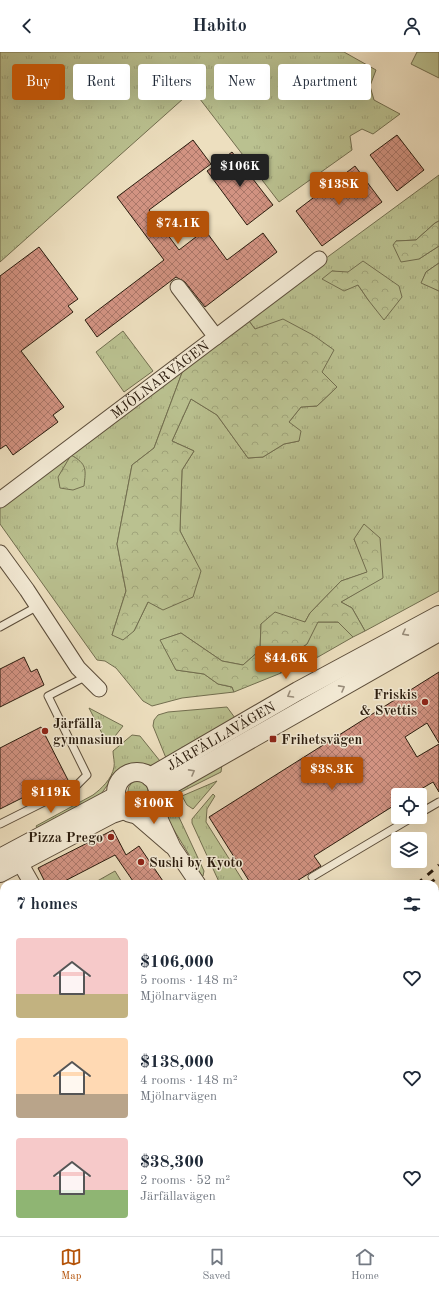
<!DOCTYPE html>
<meta charset="utf-8">
<style>
body{margin:0;font-family:"Old Standard TT",serif;background:#f6f6f7;color:#1f2937;height:100vh;display:flex;flex-direction:column;font-size:15px;white-space:nowrap}
*{box-sizing:border-box;margin:0}
p{font-size:13px;color:#747a83}
.icon{flex:none;width:22px;height:22px;fill:none;stroke:currentColor;stroke-width:2;stroke-linecap:round;stroke-linejoin:round}
.map{position:relative;flex:1;overflow:hidden}
.side{position:absolute;left:0px;top:828px;width:439px;height:356px;display:flex;flex-direction:column;background:#fff;border-radius:12px 12px 0 0;box-shadow:0 4px 16px #0002}
.side>*{flex:none}
.top-card{position:absolute;left:12px;top:12px;width:415px;height:36px;display:flex;gap:8px}
.buttons{position:absolute;left:391px;top:736px;display:grid;gap:8px}
.buttons a{display:grid;place-items:center;width:36px;height:36px;border-radius:4px;background:#fff;box-shadow:0 4px 16px #0002;font-size:20px}
.price{position:absolute;translate:-50% -34px;padding:0 9px;border-radius:4px;background:#b45309;color:#fff;font-size:13px;line-height:26px;filter:drop-shadow(0 1px 2px #0008)}
.price::after{content:'';position:absolute;left:50%;top:24px;width:12px;height:9px;margin-left:-6px;background:inherit;clip-path:polygon(0 0,100% 0,50% 100%)}
.price.on{background:#222;color:#fff}
ul{padding:0;list-style:none}
li{display:flex;align-items:center;gap:12px;height:100px;padding:0 16px}
li span{display:grid;place-items:center;flex:none;width:112px;height:80px;border-radius:4px;color:#555}
li>.icon{margin-inline-start:auto}
span .icon{width:48px;height:48px;fill:#fffc;stroke-width:1}
li b{font-size:17px}
h2{display:flex;justify-content:space-between;align-items:center;height:48px;padding:0 16px;font-size:17px}
.tag{padding:0 14px;border-radius:4px;background:#fff;box-shadow:0 4px 16px #0002;font-size:14px;line-height:36px}
.tag.on{background:#b45309;color:#fff}
header{display:flex;justify-content:space-between;align-items:center;height:52px;padding:0 16px;background:#fff;font-size:18px;font-weight:700}
.tab-bar{display:flex;justify-content:space-around;align-items:center;height:56px;border-top:1px solid #e0e1e3;background:#fff;font-size:11px;color:#747a83}
.tab-bar a{display:grid;justify-items:center;gap:2px}
.tab-bar .on{color:#b45309}
.map>svg:first-child{display:block}
.grass{fill:url(#grass-tufts);stroke:#726e4f;fill-rule:evenodd}
.forest{fill:url(#forest-crowns);stroke:#726e4f}
.park{fill:#bac190;stroke:#726e4f}
.building{fill:url(#building-cross-hatch);stroke:#2b1c0e}
.lines{fill:none;stroke-linecap:round;stroke-linejoin:round}
.service-casing{stroke:#5c4d3a;stroke-width:9}
.minor-casing{stroke:#5c4d3a;stroke-width:17}
.tertiary-casing{stroke:#5c4d3a;stroke-width:20}
.service{stroke:#f3ead5;stroke-width:7}
.minor{stroke:#f3ead5;stroke-width:15}
.tertiary{stroke:#f3ead5;stroke-width:18}
.rail{stroke:#2b1c0e;stroke-width:3;stroke-dasharray:7 7;stroke-linecap:butt}
.oneway{stroke:#998d7b}
.poi-dot{fill:#8f2418;stroke:#f3ead5;stroke-width:1.5}
.labels{text-anchor:middle;stroke-width:3;stroke-linejoin:round;paint-order:stroke}
.street-label{font-size:14px;fill:#2b1c0e;stroke:#f3ead5}
.poi-label{font-size:14px;font-weight:bold;fill:#2b1c0e;stroke:#f3ead5;text-anchor:start}
</style>
<header><svg class="icon" aria-label="back" viewBox="0 0 24 24"><path d="M15 5l-7 7 7 7"/></svg>Habito<svg class="icon" aria-label="person" viewBox="0 0 24 24"><circle cx="12" cy="8" r="4"/><path d="M4 21q1-7 8-7t8 7"/></svg></header>
<div class="map">
<svg width="439" height="1184" viewBox="0 0 439 1184">
<defs>
<pattern id="grass-tufts" width="24" height="20" patternUnits="userSpaceOnUse"><rect width="24" height="20" fill="#bac190"/><path d="M3 7l-1-3M5 7V3M7 7l1-3M15 17l-1-3M17 17v-4M19 17l1-3" fill="none" stroke="#a0a57b"/></pattern>
<pattern id="forest-crowns" width="20" height="18" patternUnits="userSpaceOnUse"><rect width="20" height="18" fill="#bac190"/><path d="M2 6a3 3 0 1 1 6 0M12 15a3 3 0 1 1 6 0" fill="none" stroke="#a0a57b"/></pattern>
<pattern id="building-cross-hatch" width="8" height="8" patternUnits="userSpaceOnUse"><rect width="8" height="8" fill="#d29382"/><path d="M0 0l8 8M0 8l8-8" fill="none" stroke="#ab7769"/></pattern>
</defs>
<rect width="100%" height="100%" fill="#eddfbf"/>
<filter id="stains"><feTurbulence type="fractalNoise" baseFrequency=".005" numOctaves="4"/><feColorMatrix values="0 0 0 0 .2 0 0 0 0 .09 0 0 0 0 .02 0 0 0 .5 -.17"/></filter>
<radialGradient id="worn" r=".72"><stop offset=".6" stop-color="#630" stop-opacity="0"/><stop offset="1" stop-color="#630" stop-opacity=".3"/></radialGradient>
<g class="grass">
<path d="M0,0H344L376,18L370,34L374,48L400,62L373,82L362,77L350,84L352,98L279,150L193,38L0,210Z"/>
<path d="M439,123V169L435,171L416,188L396,189L419,207L439,194V211L426,220L422,230L439,239V539L365,579L352,556L341,550L383,525L354,487L368,520L341,529L310,561L305,570L261,572L260,598L243,613L222,609L181,581L161,588L176,618L204,622L218,632L232,635L234,640L182,646L152,654L143,649L116,616L105,609L97,608L0,472V451L186,310L154,396L132,413L117,492L126,539L112,583L134,579L148,550L200,519L180,479L182,418L194,399L172,389L191,347L217,363L248,406L263,405L284,392L299,389L289,370L301,355L317,354L337,335L322,320L255,277L246,265ZM332,219L348,221L402,245L369,249L358,233Z"/>
<path d="M123,279L153,319L124,340L96,300Z"/>
<path d="M317,570H338L353,585L318,605L281,621L277,612L307,592Z"/>
<path d="M227,655L235,666L162,714L129,712L118,718L99,745L39,779L36,774L93,743C101,737 112,727 114,715C115,711 113,704 113,699L132,683L140,684L160,709L166,706L153,674L154,668L158,663L168,660Z"/>
<path d="M89,656L123,674L108,693Z"/>
<path d="M222,712L221,720L183,739L172,742L168,747L165,759L162,754L166,743Z"/>
<circle cx="138" cy="739" r="10"/>
<path d="M217,729L193,757L187,753L182,744Z"/>
<path d="M213,742L215,744L207,757L206,770L245,832H220L192,771V767Z"/>
<path d="M174,750L178,763L204,819L203,824H202L166,765L170,762Z"/>
<path d="M115,819L123,832H92Z"/>
</g>
<g class="forest">
<path d="M439,169V194L419,207L401,210L393,193L396,189L416,188L435,171Z"/>
<path d="M363,209L399,234L402,245L384,268L369,249L358,233L344,239L322,227L332,219L348,220Z"/>
<path d="M439,211V239L421,231L426,220Z"/>
<path d="M246,265L255,277L283,267L313,283L334,298L322,320L337,335L317,354L301,355L289,370L301,379L299,389L284,392L263,405L248,406L217,363L191,347L172,389L194,399L182,418L180,479L201,519L193,545L163,558L148,550L134,579L123,588L112,583L126,539L117,492L132,413L154,396L186,310Z"/>
<path d="M71,403C87,412 86,417 84,434L73,438L60,436L58,425Z"/>
<path d="M364,472L380,486L383,526L341,550L352,556L365,579L353,585L338,570H318L307,592L277,612L281,621L234,640L232,635L218,632L204,622L176,618L160,588L181,581L222,609L243,613L260,598L261,572L275,560L305,570L310,561L341,529L367,520L354,487Z"/>
</g>
<path class="park" d="M417,0H439V26L411,12Z"/>
<g class="building">
<path d="M397,83L424,118L397,139L370,103Z"/>
<path d="M193,88L211,112L149,158L179,198L205,178L227,208L263,181L277,200L205,255L185,230L176,225L97,285L85,268L164,208L117,145Z"/>
<path d="M232,100L273,153L247,173L207,119Z"/>
<path d="M355,114L382,150L322,194L296,159Z"/>
<path d="M39,195L78,247L68,254L73,260L21,299L64,355L53,363L58,370L13,403L6,393L0,397V224Z"/>
<path d="M24,605L31,620L37,617L44,633L0,655V617Z"/>
<path d="M439,620V691L427,671L405,685L417,705L439,692V740L433,730L411,743H398V751L314,804L321,814L292,832H251L209,765Z"/>
<path d="M41,675L70,732L50,742L46,734L0,757V696Z"/>
<path d="M113,778L126,803L139,794L165,832H135L115,803L59,832H46L38,816Z"/>
</g>
<g class="lines">
<g class="service-casing">
<g id="service">
<path d="M0,575L38,554"/>
<path d="M420,761L439,750"/>
<path d="M0,772L76,734L87,723L48,644L85,625"/>
<path d="M312,825L413,765"/>
<path d="M435,964L439,960"/>
<path d="M435,1019L439,1015"/>
<path d="M435,1048L439,1053"/>
<path d="M202,1184L204,1180"/>
</g>
</g>
<g class="minor-casing">
<g id="minor">
<path d="M178,235L216,285"/>
<path id="s1" d="M0,448L319,207"/>
<path d="M0,501L27,538L78,616L99,637"/>
<path d="M156,750L161,769L173,795L198,832"/>
<path d="M134,762L171,794"/>
<path d="M15,802L32,832"/>
<path d="M0,962L4,960"/>
<path d="M0,1005L4,1008"/>
<path d="M435,1141L439,1147"/>
<path d="M0,1150L4,1152"/>
<path d="M311,1180L313,1184"/>
<path d="M364,1180L366,1184"/>
<path d="M49,1184L51,1180"/>
</g>
</g>
<g class="tertiary-casing">
<g id="tertiary">
<circle cx="137" cy="741" r="21"/>
<path id="s2" d="M150,725L298,639L439,563"/>
<path d="M158,740L439,580"/>
<path d="M0,806L116,744"/>
<path d="M0,821L112,762L124,758"/>
</g>
</g>
<use href="#service" class="service"/>
<use href="#minor" class="minor"/>
<use href="#tertiary" class="tertiary"/>
<g class="rail">
<path d="M417,832L439,813"/>
<path d="M429,832L439,824"/>
<path d="M435,842L439,838"/>
<path d="M435,852L439,849"/>
<path d="M128,1184L130,1180"/>
<path d="M137,1184L140,1180"/>
<path d="M150,1184L152,1180"/>
<path d="M159,1184L162,1180"/>
</g>
</g>
<defs><path id="oneway-chevron" d="M-2-3.5L2.5 0L-2 3.5" fill="none" stroke-width="1.6" stroke-linecap="round" stroke-linejoin="round"/></defs>
<g class="oneway">
<use href="#oneway-chevron" transform="translate(405 581) rotate(152)"/>
<use href="#oneway-chevron" transform="translate(342 636) rotate(-29)"/>
<use href="#oneway-chevron" transform="translate(290 643) rotate(150)"/>
<use href="#oneway-chevron" transform="translate(192 720) rotate(-29)"/>
</g>
<g class="poi-dot">
<circle cx="425" cy="650" r="4"/>
<circle cx="45" cy="679" r="4"/>
<rect x="269" y="683" width="8" height="8" rx="2"/>
<circle cx="111" cy="785" r="4"/>
<circle cx="141" cy="810" r="4"/>
</g>
<g class="labels">
<g class="street-label">
<text dy="5" stroke="none"><textPath href="#s1" startOffset="200">MJÖLNARVÄGEN</textPath></text>
<text dy="5" stroke="none"><textPath href="#s2" startOffset="82">JÄRFÄLLAVÄGEN</textPath></text>
</g>
<g class="poi-label">
<text x="417" y="647" text-anchor="end">Friskis<tspan x="417" dy="16">&amp; Svettis</tspan></text>
<text x="53" y="676">Järfälla<tspan x="53" dy="16">gymnasium</tspan></text>
<text x="281" y="692">Frihetsvägen</text>
<text x="103" y="790" text-anchor="end">Pizza Prego</text>
<text x="149" y="815">Sushi by Kyoto</text>
</g>
</g>
<rect width="100%" height="100%" filter="url(#stains)"/>
<rect width="100%" height="100%" fill="url(#worn)"/>
</svg>
<div class="buttons">
<a><svg class="icon" aria-label="locate" viewBox="0 0 24 24"><circle cx="12" cy="12" r="6"/><path d="M12 2v4M12 18v4M2 12h4M18 12h4"/></svg></a>
<a><svg class="icon" aria-label="layers" viewBox="0 0 24 24"><path d="M12 4l9 5-9 5-9-5zM3 14l9 5 9-5"/></svg></a>
</div>
<b class="price on" style="left:240px;top:136px">$106K</b>
<b class="price" style="left:339px;top:154px">$138K</b>
<b class="price" style="left:178px;top:193px">$74.1K</b>
<b class="price" style="left:286px;top:628px">$44.6K</b>
<b class="price" style="left:332px;top:739px">$38.3K</b>
<b class="price" style="left:51px;top:762px">$119K</b>
<b class="price" style="left:154px;top:773px">$100K</b>
<div class="top-card">
<a class="tag on">Buy</a>
<a class="tag">Rent</a>
<a class="tag">Filters</a>
<a class="tag">New</a>
<a class="tag">Apartment</a>
</div>
<section class="side">
<h2>7 homes<svg class="icon" aria-label="filters" viewBox="0 0 24 24"><path d="M4 7h16M4 17h16"/><circle cx="9" cy="7" r="2"/><circle cx="15" cy="17" r="2"/></svg></h2>
<ul>
<li><span style="background:linear-gradient(#f6c9c9 70%,#c2b280 0)"><svg class="icon" aria-label="home" viewBox="0 0 24 24"><path d="M3 11l9-7 9 7M6 9v11h12V9"/></svg></span><div><b>$106,000</b><p>5 rooms · 148 m²</p><p>Mjölnarvägen</p></div><svg class="icon" aria-label="heart" viewBox="0 0 24 24"><path d="M12 20l-8-8c-3-5 5-10 8-4 3-6 11-1 8 4z"/></svg></li>
<li><span style="background:linear-gradient(#ffd9b3 70%,#b9a48a 0)"><svg class="icon" aria-label="home" viewBox="0 0 24 24"><path d="M3 11l9-7 9 7M6 9v11h12V9"/></svg></span><div><b>$138,000</b><p>4 rooms · 148 m²</p><p>Mjölnarvägen</p></div><svg class="icon" aria-label="heart" viewBox="0 0 24 24"><path d="M12 20l-8-8c-3-5 5-10 8-4 3-6 11-1 8 4z"/></svg></li>
<li><span style="background:linear-gradient(#f6c9c9 65%,#8fb573 0)"><svg class="icon" aria-label="home" viewBox="0 0 24 24"><path d="M3 11l9-7 9 7M6 9v11h12V9"/></svg></span><div><b>$38,300</b><p>2 rooms · 52 m²</p><p>Järfällavägen</p></div><svg class="icon" aria-label="heart" viewBox="0 0 24 24"><path d="M12 20l-8-8c-3-5 5-10 8-4 3-6 11-1 8 4z"/></svg></li>
</ul>
</section>
</div>
<nav class="tab-bar">
<a class="on"><svg class="icon" aria-label="map" viewBox="0 0 24 24"><path d="M3 6l6-2 6 2 6-2v14l-6 2-6-2-6 2zM9 4v14M15 6v14"/></svg>Map</a>
<a><svg class="icon" aria-label="saved" viewBox="0 0 24 24"><path d="M7 4h10v16l-5-4-5 4z"/></svg>Saved</a>
<a><svg class="icon" aria-label="home" viewBox="0 0 24 24"><path d="M3 11l9-7 9 7M6 9v11h12V9"/></svg>Home</a>
</nav>
